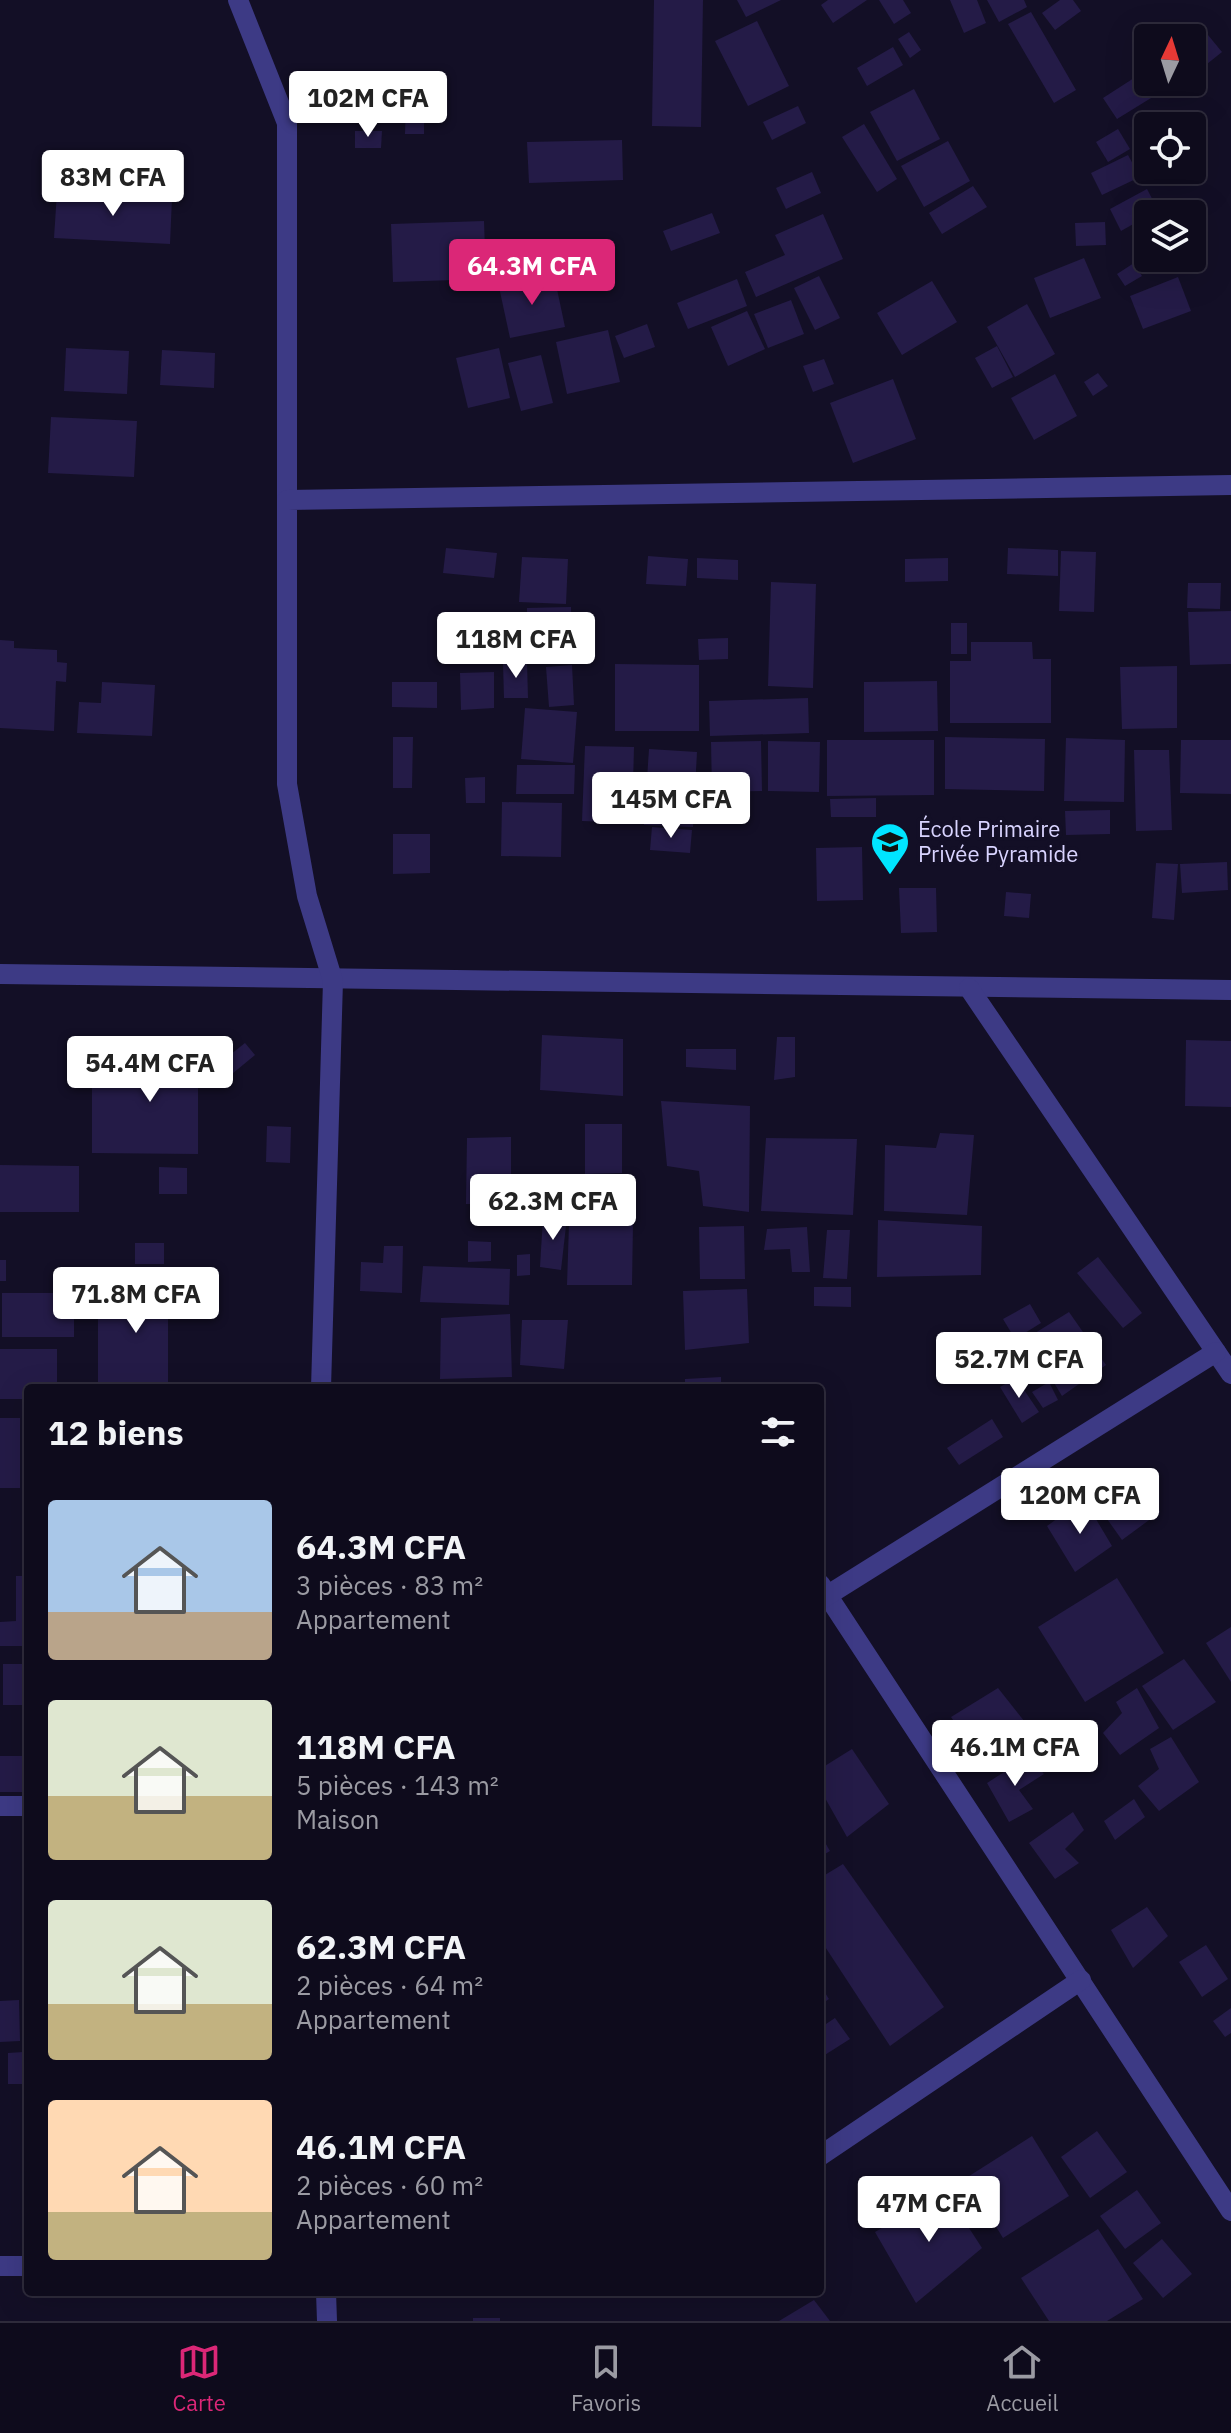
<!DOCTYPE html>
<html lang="fr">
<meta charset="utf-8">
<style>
body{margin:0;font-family:"IBM Plex Sans",sans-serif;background:#171425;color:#f1f3f6;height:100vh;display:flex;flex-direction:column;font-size:30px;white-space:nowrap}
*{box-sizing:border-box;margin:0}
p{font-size:26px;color:#9b9ba3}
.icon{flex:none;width:44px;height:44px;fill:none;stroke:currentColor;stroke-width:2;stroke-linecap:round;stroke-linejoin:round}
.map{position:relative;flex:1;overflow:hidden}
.panel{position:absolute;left:24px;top:1384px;width:800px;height:912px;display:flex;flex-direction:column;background:#0e0b1c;border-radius:8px;box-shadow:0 8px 32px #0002,0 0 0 2px #2e2b3b}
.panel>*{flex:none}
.needle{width:52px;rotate:4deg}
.buttons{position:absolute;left:1134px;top:24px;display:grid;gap:16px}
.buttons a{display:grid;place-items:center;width:72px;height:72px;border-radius:8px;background:#0e0b1c;box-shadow:0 8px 32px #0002,0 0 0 2px #2e2b3b;font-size:40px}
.price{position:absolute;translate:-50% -68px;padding:0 18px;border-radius:8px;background:#fff;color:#222;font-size:26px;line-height:52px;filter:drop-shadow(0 2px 4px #0008)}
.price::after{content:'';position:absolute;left:50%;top:48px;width:24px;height:18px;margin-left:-12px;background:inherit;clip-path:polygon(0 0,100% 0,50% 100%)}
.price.selected{background:#db2777;color:#fff}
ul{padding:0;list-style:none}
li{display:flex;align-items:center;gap:24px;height:200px;padding:0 24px}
li span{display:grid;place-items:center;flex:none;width:224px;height:160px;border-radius:8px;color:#555}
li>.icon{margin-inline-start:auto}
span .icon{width:96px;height:96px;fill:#fffc;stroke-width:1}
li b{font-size:34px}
h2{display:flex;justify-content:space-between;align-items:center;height:96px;padding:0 24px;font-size:34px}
.tab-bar{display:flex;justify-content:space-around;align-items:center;height:112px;border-top:2px solid #2e2b3b;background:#0e0b1c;font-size:22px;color:#9b9ba3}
.tab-bar a{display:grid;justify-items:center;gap:4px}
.tab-bar .selected{color:#db2777}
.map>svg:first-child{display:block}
.building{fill:#241b47}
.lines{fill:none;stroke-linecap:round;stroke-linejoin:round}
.minor{stroke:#3d3a85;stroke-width:20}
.labels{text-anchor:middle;stroke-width:7;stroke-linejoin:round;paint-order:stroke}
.poi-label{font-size:22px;fill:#d9d4ff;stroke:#130f26;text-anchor:start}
</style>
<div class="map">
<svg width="1231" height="2321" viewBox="0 0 1231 2321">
<rect width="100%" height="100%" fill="#130f26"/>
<g class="building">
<path d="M654,0H703L701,127L652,126Z"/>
<path d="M737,0H781L746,17Z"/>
<path d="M828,0H867L833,23L821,5Z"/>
<path d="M879,0H903L911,13L894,24Z"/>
<path d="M950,0H977L986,23L964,33Z"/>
<path d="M987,0H1024L1027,7L999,22Z"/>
<path d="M1060,0H1073L1081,11L1055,30L1042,13Z"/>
<path d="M1031,12L1076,90L1054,103L1008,24Z"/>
<path d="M757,21L789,86L748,106L715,41Z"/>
<path d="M909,32L921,50L910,58L898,39Z"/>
<path d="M1208,35L1222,52L1207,64L1193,47Z"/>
<path d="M893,47L903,65L867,86L857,68Z"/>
<path d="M1148,69V82H1177L1117,119L1103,98Z"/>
<path d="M914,89L940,139L897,161L870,112Z"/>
<path d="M406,101H424V134H405Z"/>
<path d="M798,106L806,123L772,140L763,122Z"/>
<path d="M864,124L897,179L877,192L842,137Z"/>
<path d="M1118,129L1130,149L1108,162L1096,142Z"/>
<path d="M355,131H382L381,148H355Z"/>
<path d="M622,140L623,180L529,183L527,142Z"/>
<path d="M948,141L970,181L924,207L901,166Z"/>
<path d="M1128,155L1140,177L1102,195L1091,173Z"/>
<path d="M812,172L821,193L786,209L776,188Z"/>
<path d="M973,186L987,207L942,234L929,213Z"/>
<path d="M1147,189L1158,210L1121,231L1110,209Z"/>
<path d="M57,192L172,198L170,244L54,238Z"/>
<path d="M712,213L720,233L671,251L663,231Z"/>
<path d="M823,214L843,259L756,297L745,272L785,255L775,235Z"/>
<path d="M484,221L486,279L393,282L391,224Z"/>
<path d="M1105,222L1106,245L1076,246L1075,223Z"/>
<path d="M1148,226V258H1170L1173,264L1153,274L1133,233Z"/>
<path d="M544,255L548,274L516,281L513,262Z"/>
<path d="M1084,258L1101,298L1050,318L1034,278Z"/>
<path d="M1134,263L1142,276L1125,286L1117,274Z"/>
<path d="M554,275L565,327L510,338L499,287Z"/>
<path d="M819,276L840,318L815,330L794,288Z"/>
<path d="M1178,277L1191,311L1143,329L1130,296Z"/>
<path d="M737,279L747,306L688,329L677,303Z"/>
<path d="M932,281L957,322L902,355L877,313Z"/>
<path d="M791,300L804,334L768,348L754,314Z"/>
<path d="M1027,304L1055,354L1015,377L987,327Z"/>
<path d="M747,311L765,349L728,366L711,327Z"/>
<path d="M647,324L655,347L624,358L615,336Z"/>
<path d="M608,330L620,382L567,394L556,342Z"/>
<path d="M997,346L1013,377L992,388L975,358Z"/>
<path d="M66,348L129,351L127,394L64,391Z"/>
<path d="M499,348L510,398L468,408L456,358Z"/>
<path d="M162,350L215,353L214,388L160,385Z"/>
<path d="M541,355L553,403L521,411L508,363Z"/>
<path d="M824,359L834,384L813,392L803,366Z"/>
<path d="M1098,373L1108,386L1093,396L1084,382Z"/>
<path d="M1055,374L1077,416L1034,440L1011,398Z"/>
<path d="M893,379L916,439L853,463L830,403Z"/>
<path d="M51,417L137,421L134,477L48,473Z"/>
<path d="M446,548L497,553L494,578L443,573Z"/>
<path d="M1008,548L1058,550V576L1007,574Z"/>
<path d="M1061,551L1096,552L1094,612L1059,611Z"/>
<path d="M648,556L688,559L686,586L646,584Z"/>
<path d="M522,557L568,559L566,604L519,602Z"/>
<path d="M697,558L738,560V580L697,578Z"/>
<path d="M948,558V581L905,582V559Z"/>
<path d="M771,582L816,584L813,688L768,686Z"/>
<path d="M1188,583H1221L1220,609L1187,608Z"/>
<path d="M571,607L572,652L527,653V608Z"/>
<path d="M1231,611V664L1190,665L1188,612Z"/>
<rect x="951" y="623" width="16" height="31"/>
<path d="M728,638V659L699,660L698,639Z"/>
<path d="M0,640L14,641V648L57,650V662L67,663L66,682L56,681L54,731L0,728Z"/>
<path d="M971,642H1032L1033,659H1051V723H950V661H971Z"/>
<path d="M527,662L528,698H504L503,663Z"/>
<path d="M615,664L699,665V731H615Z"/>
<path d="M572,665L574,705L549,707L546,667Z"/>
<path d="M1177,666V728L1122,729L1120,667Z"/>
<path d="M494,672V708L461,710L460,673Z"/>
<path d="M937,681L938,731L864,732V682Z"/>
<path d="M102,682L155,685L152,736L77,733L79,702L101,703Z"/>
<path d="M392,682H437V708L392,707Z"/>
<path d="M808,698L809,733L710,736L709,701Z"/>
<path d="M525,708L577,712L573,763L521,759Z"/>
<path d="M393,737H413L412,788H393Z"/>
<path d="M945,737L1045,739L1044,791L945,789Z"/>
<path d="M1066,738L1125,740L1124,802L1064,801Z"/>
<path d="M827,740H934V795L827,796Z"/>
<path d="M1181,740H1231V794L1180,793Z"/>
<path d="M761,741L762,791L712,792L711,742Z"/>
<path d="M768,741L820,742L819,792L768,791Z"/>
<path d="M585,746L634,747L632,823L582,821Z"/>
<path d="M649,749L697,752L693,827L644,825Z"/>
<path d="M1134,750H1169L1172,830L1136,831Z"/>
<path d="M517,765H575L574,794H516Z"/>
<path d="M485,777V803H466L465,778Z"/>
<path d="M876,798V817H831L830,799Z"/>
<path d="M502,802L562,803L561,857L501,856Z"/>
<path d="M1110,810V834L1066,835L1065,811Z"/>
<path d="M652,827L692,830L690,853L650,850Z"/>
<path d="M393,834H430V873L393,874Z"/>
<path d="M862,847L863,900L817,901L816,848Z"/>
<path d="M1227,862L1228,890L1182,893L1180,864Z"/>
<path d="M1156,863L1178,864L1174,920L1152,918Z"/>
<path d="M899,888H936L937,932L901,933Z"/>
<path d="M1006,892L1031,894L1029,918L1004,916Z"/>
<path d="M542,1035L623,1039V1096L540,1090Z"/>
<path d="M777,1037H795V1077L774,1080Z"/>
<path d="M1186,1040L1231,1041V1107L1185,1106Z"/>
<path d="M130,1041H193V1084L198,1085V1154L92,1153V1084H131Z"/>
<path d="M245,1043L255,1055L232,1074L221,1062Z"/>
<path d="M686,1049H736V1070L686,1067Z"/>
<path d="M661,1101L750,1106L749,1212L703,1206L699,1171L667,1166Z"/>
<path d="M585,1124H622V1173L585,1174Z"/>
<path d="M267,1126L291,1127L290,1163L266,1162Z"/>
<path d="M940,1133L974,1135L967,1215L884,1211L885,1145L936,1148Z"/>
<path d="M511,1137V1204H466L467,1138Z"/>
<path d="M766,1138L857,1139L853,1215L761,1211Z"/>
<path d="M0,1165L79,1166V1212H0Z"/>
<path d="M159,1167L187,1168V1194H159Z"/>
<path d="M522,1185L627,1186V1211L521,1210Z"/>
<path d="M543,1217H567L561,1270L540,1267Z"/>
<path d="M878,1220L982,1226L981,1275L877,1277Z"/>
<path d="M633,1223L632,1285H567L569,1224Z"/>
<path d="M744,1226L745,1279H700L699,1227Z"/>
<path d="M807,1227L810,1272H792L790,1249L764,1250L767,1229Z"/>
<path d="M827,1230H850L847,1279L823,1278Z"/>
<path d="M468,1241L491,1242V1261L468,1262Z"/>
<rect x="135" y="1243" width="29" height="21"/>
<path d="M384,1246H403L402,1293L360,1291L361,1262L383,1263Z"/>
<path d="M530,1254V1275L517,1276V1255Z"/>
<path d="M1098,1257L1142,1313L1123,1328L1077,1273Z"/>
<rect x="0" y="1260" width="6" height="21"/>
<path d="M423,1266L510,1269L509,1305L420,1302Z"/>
<path d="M146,1271H178V1294H168V1387H98V1294H146Z"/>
<path d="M814,1287H851V1307L814,1306Z"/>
<path d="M747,1289L749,1343L685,1350L683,1291Z"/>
<rect x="2" y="1293" width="72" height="44"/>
<path d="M1030,1304L1041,1323L1015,1339L1003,1319Z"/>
<path d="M1069,1312L1106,1365L1062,1396L1027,1338Z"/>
<path d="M510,1314L512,1377L440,1379L441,1318Z"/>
<path d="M522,1320H568L564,1369L520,1365Z"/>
<path d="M0,1349H57V1388H28V1399H0Z"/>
<path d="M721,1377V1388H685V1379Z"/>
<path d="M1016,1378L1039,1412L1022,1423L1000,1387Z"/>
<path d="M1049,1382L1058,1400L1043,1408L1032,1392Z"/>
<path d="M518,1383L569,1384L568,1388H518Z"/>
<rect x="0" y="1418" width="20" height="70"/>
<path d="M992,1419L1003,1437L959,1465L947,1448Z"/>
<path d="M1133,1474L1160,1512L1122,1540L1095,1502Z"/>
<path d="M1084,1499L1112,1546L1075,1572L1047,1526Z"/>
<path d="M16,1576H28V1646H0V1622L16,1621Z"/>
<path d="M1117,1578L1164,1653L1085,1702L1038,1627Z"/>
<path d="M1231,1627V1682L1206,1643Z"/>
<path d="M1184,1659L1216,1702L1173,1730L1142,1686Z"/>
<rect x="3" y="1664" width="25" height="41"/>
<path d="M998,1688L1032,1731L985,1766L951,1717Z"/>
<path d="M1137,1688L1159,1728L1120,1755L1103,1733L1122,1713L1116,1702Z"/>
<path d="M1171,1737L1199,1782L1159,1811L1138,1786L1159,1769L1150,1749Z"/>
<path d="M852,1749L889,1804L847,1837L820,1789V1769Z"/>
<rect x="0" y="1756" width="26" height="36"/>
<path d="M1029,1756L1044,1774L1019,1790L1033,1809L1009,1822L987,1783Z"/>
<path d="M1134,1799L1145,1817L1115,1840L1104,1821Z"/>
<path d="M1073,1812L1084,1830L1065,1849L1079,1863L1055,1879L1029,1843Z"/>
<path d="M820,1834L830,1851L820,1857Z"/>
<path d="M843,1864L944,2007L890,2046L820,1939V1878Z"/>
<path d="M25,1890H28V1945H23Z"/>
<path d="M1147,1907L1168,1936L1133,1968L1111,1930Z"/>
<path d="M1206,1945L1228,1979L1202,1997L1179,1962Z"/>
<path d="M820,1985L829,1999L820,2005Z"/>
<path d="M19,2000L20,2041L0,2042V2001Z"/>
<path d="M1231,2008V2033L1225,2037L1213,2021Z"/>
<path d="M835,2018L850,2039L820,2058V2028Z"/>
<path d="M23,2052L22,2084H8V2053Z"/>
<path d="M1097,2131L1127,2172L1090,2198L1061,2157Z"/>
<path d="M1032,2136L1069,2196L1003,2238L966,2178Z"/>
<path d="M1137,2190L1161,2223L1125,2249L1100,2216Z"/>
<path d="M945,2191L982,2248L916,2303L875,2232Z"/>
<path d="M1098,2229L1143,2299L1107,2321H1049L1021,2278Z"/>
<path d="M1162,2239L1192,2274L1163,2298L1133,2263Z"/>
<path d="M814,2300L830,2321H779Z"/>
<rect x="473" y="2318" width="27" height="3"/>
</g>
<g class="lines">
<g class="minor">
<path d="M238,0L287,123V500"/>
<path d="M0,974L1231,990"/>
<path d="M969,988L1231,1374"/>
<path d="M321,1388L333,981L307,896L287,784V500L1231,485"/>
<path d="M820,1584L1231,2211"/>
<path d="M820,1600L1216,1352"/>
<path d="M0,1806H28"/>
<path d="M820,2156L1081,1980"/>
<path d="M0,2266H28"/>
<path d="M326,2292L327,2321"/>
</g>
</g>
<defs>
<g id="school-pin" transform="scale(2)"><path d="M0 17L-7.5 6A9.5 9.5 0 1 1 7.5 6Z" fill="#00e5ff" stroke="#130f26"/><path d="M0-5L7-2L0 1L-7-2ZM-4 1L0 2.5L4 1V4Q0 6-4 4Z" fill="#111"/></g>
</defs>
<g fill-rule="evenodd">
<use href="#school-pin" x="890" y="842"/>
</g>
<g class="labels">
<g class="poi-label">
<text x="918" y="837">École Primaire<tspan x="918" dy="25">Privée Pyramide</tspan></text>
</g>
</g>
</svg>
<div class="buttons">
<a><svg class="needle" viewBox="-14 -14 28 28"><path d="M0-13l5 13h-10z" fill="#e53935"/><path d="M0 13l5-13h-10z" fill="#9b9ba3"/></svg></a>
<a><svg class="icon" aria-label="locate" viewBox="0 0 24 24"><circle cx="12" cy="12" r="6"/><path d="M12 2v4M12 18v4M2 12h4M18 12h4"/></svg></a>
<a><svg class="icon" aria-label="layers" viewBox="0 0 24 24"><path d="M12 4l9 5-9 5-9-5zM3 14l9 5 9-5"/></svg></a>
</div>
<b class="price" style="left:368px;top:139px">102M CFA</b>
<b class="price" style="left:113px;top:218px">83M CFA</b>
<b class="price selected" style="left:532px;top:307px">64.3M CFA</b>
<b class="price" style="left:516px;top:680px">118M CFA</b>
<b class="price" style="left:671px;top:840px">145M CFA</b>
<b class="price" style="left:150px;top:1104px">54.4M CFA</b>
<b class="price" style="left:553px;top:1242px">62.3M CFA</b>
<b class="price" style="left:136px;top:1335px">71.8M CFA</b>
<b class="price" style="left:1019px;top:1400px">52.7M CFA</b>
<b class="price" style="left:1080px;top:1536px">120M CFA</b>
<b class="price" style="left:1015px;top:1788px">46.1M CFA</b>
<b class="price" style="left:929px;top:2244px">47M CFA</b>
<section class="panel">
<h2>12 biens<svg class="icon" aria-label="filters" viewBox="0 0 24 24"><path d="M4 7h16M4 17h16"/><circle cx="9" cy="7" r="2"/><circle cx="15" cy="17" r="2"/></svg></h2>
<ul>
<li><span style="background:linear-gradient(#a9c7e8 70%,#b9a48a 0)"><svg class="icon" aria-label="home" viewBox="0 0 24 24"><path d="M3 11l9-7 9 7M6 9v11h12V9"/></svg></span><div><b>64.3M CFA</b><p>3 pièces · 83 m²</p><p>Appartement</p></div></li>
<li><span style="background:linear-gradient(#dfe7d0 60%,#c2b280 0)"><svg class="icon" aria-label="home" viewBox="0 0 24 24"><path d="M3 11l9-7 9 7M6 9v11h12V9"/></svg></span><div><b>118M CFA</b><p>5 pièces · 143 m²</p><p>Maison</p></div></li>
<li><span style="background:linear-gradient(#dfe7d0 65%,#c2b280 0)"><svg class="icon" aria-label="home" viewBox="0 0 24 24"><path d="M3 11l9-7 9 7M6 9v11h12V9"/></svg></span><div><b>62.3M CFA</b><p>2 pièces · 64 m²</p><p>Appartement</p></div></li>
<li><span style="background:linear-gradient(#ffd9b3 70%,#c2b280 0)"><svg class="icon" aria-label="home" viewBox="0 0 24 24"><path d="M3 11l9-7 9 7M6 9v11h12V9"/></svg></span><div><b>46.1M CFA</b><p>2 pièces · 60 m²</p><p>Appartement</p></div></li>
</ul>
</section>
</div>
<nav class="tab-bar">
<a class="selected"><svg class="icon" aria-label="map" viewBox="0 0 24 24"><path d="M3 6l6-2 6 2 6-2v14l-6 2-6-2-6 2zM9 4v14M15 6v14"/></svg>Carte</a>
<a><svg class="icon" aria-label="saved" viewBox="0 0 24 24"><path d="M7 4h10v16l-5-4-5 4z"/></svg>Favoris</a>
<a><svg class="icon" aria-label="home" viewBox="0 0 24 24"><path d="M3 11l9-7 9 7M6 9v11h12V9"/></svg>Accueil</a>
</nav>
